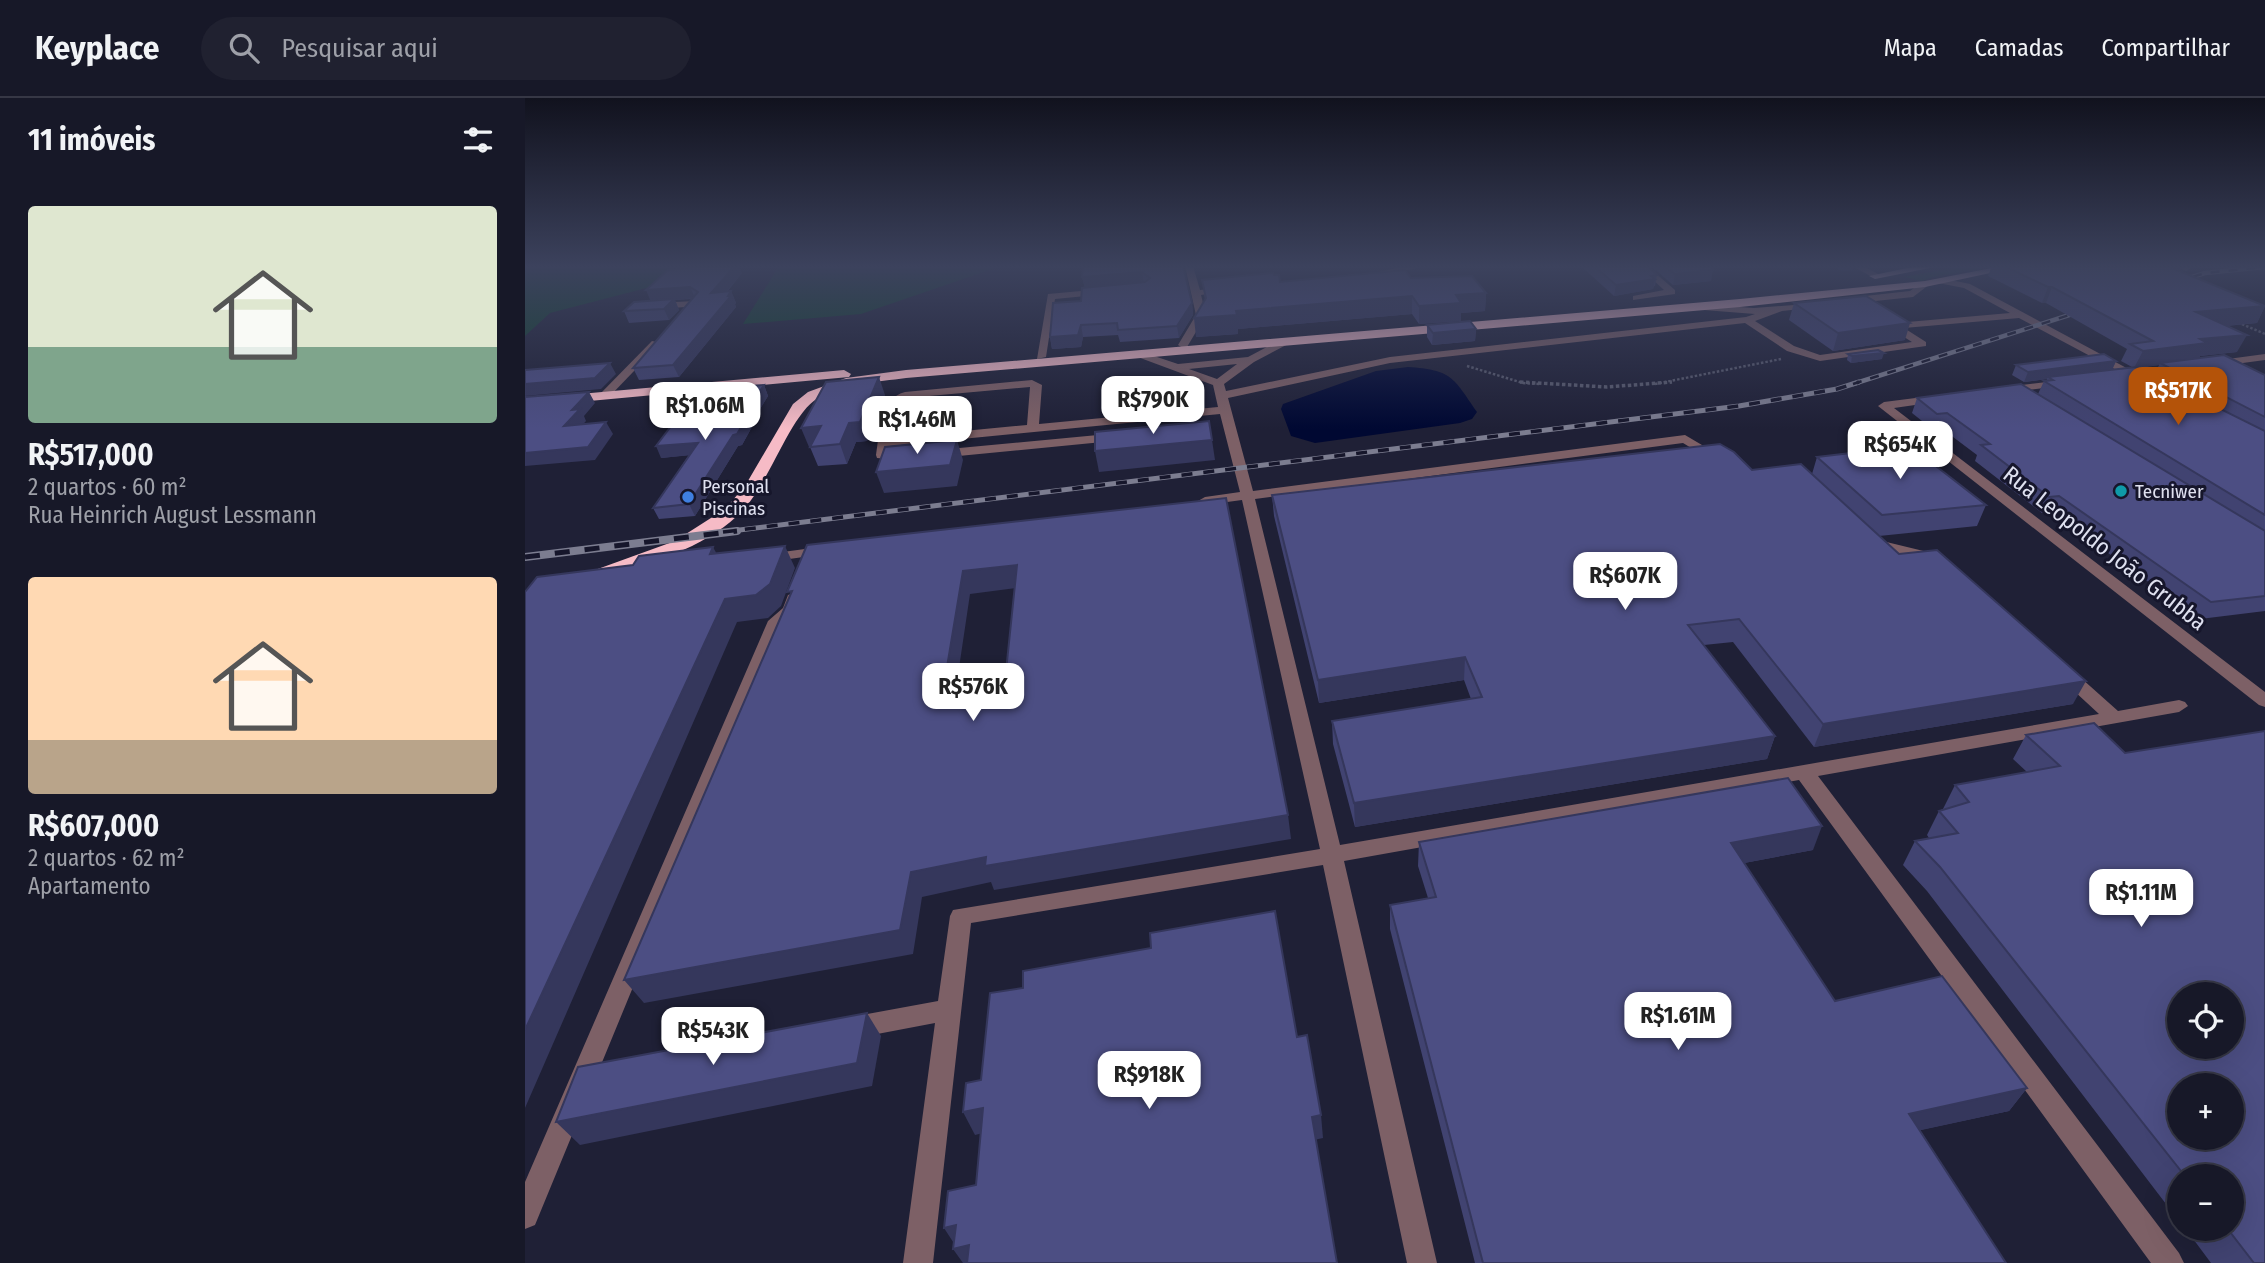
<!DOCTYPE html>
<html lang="pt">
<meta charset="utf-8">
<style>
body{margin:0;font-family:"Fira Sans Condensed",sans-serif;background:#202130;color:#f1f3f6;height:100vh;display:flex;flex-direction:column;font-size:26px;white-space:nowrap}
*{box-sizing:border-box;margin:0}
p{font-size:23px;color:#9ea0a8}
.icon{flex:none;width:38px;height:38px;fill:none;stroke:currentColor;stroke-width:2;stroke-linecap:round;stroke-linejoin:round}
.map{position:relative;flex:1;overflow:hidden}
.side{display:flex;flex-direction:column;background:#171828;width:525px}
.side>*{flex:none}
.buttons{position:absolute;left:1642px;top:884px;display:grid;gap:14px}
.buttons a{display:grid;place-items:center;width:77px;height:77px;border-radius:50%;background:#171828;box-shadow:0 7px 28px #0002,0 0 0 2px #363745;font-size:35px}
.price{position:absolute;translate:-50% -60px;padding:0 16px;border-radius:14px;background:#fff;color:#222;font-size:23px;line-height:46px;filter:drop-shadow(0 2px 4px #0008)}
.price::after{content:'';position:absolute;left:50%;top:42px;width:21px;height:16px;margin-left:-10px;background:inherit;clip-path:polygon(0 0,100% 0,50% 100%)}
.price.current{background:#b45309;color:#fff}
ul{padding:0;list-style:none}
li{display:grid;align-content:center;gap:14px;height:371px;padding:0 28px}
li span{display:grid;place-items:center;height:217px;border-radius:7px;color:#555}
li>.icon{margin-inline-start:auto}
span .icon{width:126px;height:126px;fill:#fffc;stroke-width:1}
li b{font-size:30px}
h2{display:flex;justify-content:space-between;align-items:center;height:84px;padding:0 28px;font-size:30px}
header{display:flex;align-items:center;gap:42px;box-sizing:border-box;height:98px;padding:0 35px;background:#171828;border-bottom:2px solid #363745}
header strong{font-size:33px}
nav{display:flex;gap:38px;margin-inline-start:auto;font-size:24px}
.search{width:490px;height:63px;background:#202130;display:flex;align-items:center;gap:18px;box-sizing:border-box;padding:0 24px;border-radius:38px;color:#9ea0a8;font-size:26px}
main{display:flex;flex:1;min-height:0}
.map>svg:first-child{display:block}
.green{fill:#10412c}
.water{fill:#000832}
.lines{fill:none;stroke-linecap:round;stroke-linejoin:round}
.path-far1{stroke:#595b6e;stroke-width:2.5;stroke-dasharray:2.5 2;stroke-linecap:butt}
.path{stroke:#595b6e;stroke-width:3.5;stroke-dasharray:3.5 2.5;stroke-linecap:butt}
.minor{fill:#7d6066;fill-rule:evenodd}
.highway{fill:#f6bbc6;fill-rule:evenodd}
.rail-far2-casing{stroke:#7c7d90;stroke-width:4.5}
.rail-far1-casing{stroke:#7c7d90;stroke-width:5}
.rail-casing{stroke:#7c7d90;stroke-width:8}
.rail-far2{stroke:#16162b;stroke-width:2.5;stroke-dasharray:9;stroke-linecap:butt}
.rail-far1{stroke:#16162b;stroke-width:3.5;stroke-dasharray:11;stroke-linecap:butt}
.rail{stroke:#16162b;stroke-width:5;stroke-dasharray:15;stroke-linecap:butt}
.wall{fill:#414371;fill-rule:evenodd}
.shaded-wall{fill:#35375c}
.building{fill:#4c4e83;stroke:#35375c;stroke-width:2;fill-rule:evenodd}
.culture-dot{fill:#0f9aa8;stroke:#16162b;stroke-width:2.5}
.shop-dot{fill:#3f7fe0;stroke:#16162b;stroke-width:2.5}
.labels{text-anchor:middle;stroke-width:6;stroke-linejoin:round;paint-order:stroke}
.far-poi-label{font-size:19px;fill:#dfe1f0;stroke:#16162b;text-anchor:start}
.street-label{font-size:23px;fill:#dfe1f0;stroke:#16162b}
</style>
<header>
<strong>Keyplace</strong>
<div class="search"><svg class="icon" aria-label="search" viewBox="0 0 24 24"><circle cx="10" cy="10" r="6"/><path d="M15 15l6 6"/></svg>Pesquisar aqui</div>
<nav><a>Mapa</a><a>Camadas</a><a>Compartilhar</a></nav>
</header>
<main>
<section class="side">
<h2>11 imóveis<svg class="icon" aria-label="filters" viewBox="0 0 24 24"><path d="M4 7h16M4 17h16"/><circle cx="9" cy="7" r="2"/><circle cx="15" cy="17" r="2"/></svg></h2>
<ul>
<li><span style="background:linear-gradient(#dfe7d0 65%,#7fa58c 0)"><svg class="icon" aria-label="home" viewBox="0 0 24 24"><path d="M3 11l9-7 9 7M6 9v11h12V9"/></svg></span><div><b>R$517,000</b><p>2 quartos · 60 m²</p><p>Rua Heinrich August Lessmann</p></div></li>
<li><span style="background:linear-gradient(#ffd9b3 75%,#b9a48a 0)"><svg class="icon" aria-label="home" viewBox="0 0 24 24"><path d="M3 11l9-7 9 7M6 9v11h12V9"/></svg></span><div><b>R$607,000</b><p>2 quartos · 62 m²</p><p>Apartamento</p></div></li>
</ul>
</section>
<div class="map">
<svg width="1740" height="1165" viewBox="0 0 1740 1165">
<rect width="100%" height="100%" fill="#1f2036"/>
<g class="green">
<path d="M0,168H153L133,187L25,215L0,238Z"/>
<path d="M254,168H476L336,216L218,226Z"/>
<path d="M1439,168H1472L1407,179L1397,183L1379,179Z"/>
</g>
<path class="water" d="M883,269C927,272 928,279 952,314L947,321L935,325L790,345L766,338L756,311L758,306L851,273Z"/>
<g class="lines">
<g class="path-far1">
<path d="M1717,226L1740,236"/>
<path d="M942,268L998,285L1014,286"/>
<path d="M1130,286L1256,261"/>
</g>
<path class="path" d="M995,284L1082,289L1147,284"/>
<g class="minor">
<path d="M660,168H668L675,192L702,189L707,192L676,197L681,217L662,249L658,250L653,247L671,217Z"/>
<path d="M882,168H902L858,177L853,174Z"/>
<path d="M1113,168H1122L1150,192V196L1108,202V198L1139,192Z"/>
<path d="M1327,168H1338L1357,178L1349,180Z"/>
<path d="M1649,168H1663L1666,170L1661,173Z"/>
<path d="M1416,180L1445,186L1622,281L1612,283L1494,220L1379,230L1401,244V248L1295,263L1262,253L1220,225L865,265L703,300L728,393L1160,337L1199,360L1198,363H1188L1158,345L730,401L815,747L1574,616L1535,580L1532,576L1541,570L1547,572L1593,613L1654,602L1660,604L1663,608L1654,614L1293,678L1654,1155L1659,1165H1626L1274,682L819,763L912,1165H882L798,767L446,825L408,1165H378L410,925L326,941L317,938L314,930L317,922L326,919L413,903L425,818L428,812L795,751L717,402L680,407L673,403L680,399L715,394L695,316L365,348L364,354L383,357V363L352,360L351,357C355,334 354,301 380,294L507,282L517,287L514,326L693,309L688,287L610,258L609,256L614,253L653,266L723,259L757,241H765V245L729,264L699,286L701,293L865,259L1221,219L1230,216L1166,211V207L1169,206L1229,210L1294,205V209L1257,213L1230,223L1269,248L1295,257L1387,244L1357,225L1356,223L1361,220L1371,225L1485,215L1439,190L1413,185V181ZM712,266L692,281L664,271ZM505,289L502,327L366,340L373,306L382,300Z"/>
<path d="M1397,184L1405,186L1388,199L1322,206L1317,203L1322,200L1385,193Z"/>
<path d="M578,191L581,192V196L530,201L521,259L512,261L523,196Z"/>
<path d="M170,203L175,206L158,221L153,218L161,209L131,211L126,208L131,205Z"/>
<path d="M127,243L136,245L83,300H75V296Z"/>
<path d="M1740,256V262L1688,269L1683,266L1688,263Z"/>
<path d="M1539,282L1545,285L1543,287L1480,295L1474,292L1480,289Z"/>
<path d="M1414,297L1420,301L1418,303L1369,310L1740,594V609L1734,607L1353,308L1359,304Z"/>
<path d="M594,335L598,336V342L413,360L407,356L413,352Z"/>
<path d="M1345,440L1415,457L1417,460L1410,464L1340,447L1338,444L1340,441Z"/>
<path d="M302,448L309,452L307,455L243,464L236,460L243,456Z"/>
<path d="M269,495L277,500L271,515L258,525L10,1127L0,1131V1084L243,523L258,510L263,497Z"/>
</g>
<g class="highway">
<path d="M1392,168H1415L1350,181L1344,178Z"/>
<path d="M1477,168H1498L1400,189L1215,209L381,280C352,284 319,285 293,300C263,318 244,390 212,418C177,451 126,464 82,480L76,482L67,476L70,472L150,443L200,411L220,388L268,306L283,294L321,280L381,272L1215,201L1400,183Z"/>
<path d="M319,272L326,276L324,279L0,309V301Z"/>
</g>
<g class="rail-far2-casing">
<g id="rail-far2">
<path d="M1651,184L1680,175L1740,169"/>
<path d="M1328,286L1560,212"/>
</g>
</g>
<g class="rail-far1-casing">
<path id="rail-far1" d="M198,434L1214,308L1312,291L1334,284"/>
</g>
<g class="rail-casing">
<path id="rail" d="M0,459L212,433"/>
</g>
<use href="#rail-far2" class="rail-far2"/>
<use href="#rail-far1" class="rail-far1"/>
<use href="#rail" class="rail"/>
</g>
<g class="wall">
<path d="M180,168H214L217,175L202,194L206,193L211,205L210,206L211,209L154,279L114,282L108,270L167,201L150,202L154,212L144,222L104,225L99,213L125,202Z"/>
<path d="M658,168L667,205L668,217L654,240L595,244L593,237L558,239L556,249L527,251L525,239L556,203L560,190L557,179Z"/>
<path d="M1056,168H1122L1132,177L1130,188H1129L1128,191L1089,198Z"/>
<path d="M1126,168H1184L1186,183L1148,187Z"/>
<path d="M1307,168H1329L1328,172L1318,173Z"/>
<path d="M1467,168H1658L1655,173L1740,208L1732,225L1701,228L1712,254L1675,258L1674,260L1740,277V513L1675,521L1526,414L1517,415L1450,363L1452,357L1416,330L1407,331L1387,315L1392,300L1513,296L1519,283H1521L1522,281L1499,284L1487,277L1491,267L1591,263L1587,272L1607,269L1596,263L1602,251L1521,205H1517L1463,178ZM1634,267L1629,277L1614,270Z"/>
<path d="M886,180L961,195L960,213L936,215V223L894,226L887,216L713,231V236L671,239L680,202L677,182L755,184Z"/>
<path d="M1269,205L1380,242L1308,253L1264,222Z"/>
<path d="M902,227L951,231L950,243L907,247L902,239Z"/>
<path d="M1323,256L1357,261L1326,265L1322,262Z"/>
<path d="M239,287L243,298L227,324L228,327L217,347L213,348L170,418L134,421L128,410L164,357L136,360L196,309Z"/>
<path d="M360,297L342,343L331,344L322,366L293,368L285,349H284Z"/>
<path d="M1292,359L1461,407L1452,428L1354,438L1548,606L1289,649L1208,544L1179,547L1250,638L1242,661L830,729L808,646L807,623L946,601L939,582L794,605L749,418L747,397L1227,372L1287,376Z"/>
<path d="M1569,625L1740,1165H1686L1660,1130H1706V1078H1654V1123L1402,793L1378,767L1390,743L1404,740L1402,737L1414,713L1418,711L1430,687L1502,674L1488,661L1501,637Z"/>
<path d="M894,744L1288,752L1219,765L1310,903L1502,990L1484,1013L1395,1032L1481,1165H950L865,831V807L903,800L893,768Z"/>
</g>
<g class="shaded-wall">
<path d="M210,168H214L217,175L191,206L186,195Z"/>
<path d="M1320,168H1329L1328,172L1318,173Z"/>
<path d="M1449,168H1465L1448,171Z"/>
<path d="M1632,168H1658L1655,173Z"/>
<path d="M1188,172L1186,183L1148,187L1150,176Z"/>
<path d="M617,174L619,185L560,190L557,179Z"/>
<path d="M1130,181L1128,191L1089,198L1091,187Z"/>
<path d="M165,189L170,200L150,202L154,212L144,222L139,211L126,204L121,192Z"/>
<path d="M1523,189H1527L1521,205H1517Z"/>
<path d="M206,193L211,205L210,206L211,209L154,279L148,267Z"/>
<path d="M961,195L960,213L936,215V223L894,226V208L931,197Z"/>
<path d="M887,198V216L713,231V236L671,239L669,220L711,213Z"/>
<path d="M667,205L668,217L654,240L652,228Z"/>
<path d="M1740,208L1732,225L1662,231L1671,214Z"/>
<path d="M1385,225L1380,242L1308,253L1313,235Z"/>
<path d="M556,227L558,239L556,249L527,251L525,239Z"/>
<path d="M951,231L950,243L907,247L908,235Z"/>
<path d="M1722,237L1712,254L1675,258L1673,262L1635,265L1634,267L1609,270L1618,253L1675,241Z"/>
<path d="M1359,255L1357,261L1326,265L1327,258Z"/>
<path d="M1591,263L1587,272L1523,279L1522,281L1499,284L1503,274Z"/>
<path d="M85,265L91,276L76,291L0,298V286Z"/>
<path d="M354,279L360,297L342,343L331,344L322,366L315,346L324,325Z"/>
<path d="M239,287L243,298L227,324L228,327L217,347L213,348L170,418L164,406Z"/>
<path d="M64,294L70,305L59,318L61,323L46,340L39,328L47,312Z"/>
<path d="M81,324L88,336L70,362L0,368V355Z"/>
<path d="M296,328L303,347L284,349L276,330Z"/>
<path d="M432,342L438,362L432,388L359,395L351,374Z"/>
<path d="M687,342L690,362L574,374L570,353Z"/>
<path d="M173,345L178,356L136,360L131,348Z"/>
<path d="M260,448L270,470L256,508L243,520L212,524L0,1010V932L200,501Z"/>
<path d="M188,449L200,471L185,456Z"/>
<path d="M492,467L498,489L445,496L427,617L418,593L438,473Z"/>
<path d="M940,559L939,582L794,605L793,582Z"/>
<path d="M1561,583L1548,606L1289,649L1298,626Z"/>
<path d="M1250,638L1242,661L830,729L829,705Z"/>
<path d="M763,717L766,741L469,792L466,784L397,799L388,856L119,905L99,882L386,774L461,759Z"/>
<path d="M1297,728L1288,752L1198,769L1206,745Z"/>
<path d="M342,915L356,938L347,988L55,1047L31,1024Z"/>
<path d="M1502,990L1484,1013L1369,1038L1384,1016Z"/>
<path d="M458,1010L470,1032L450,1037L438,1014Z"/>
<path d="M796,1017L798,1040L789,1042L787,1019Z"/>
<path d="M431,1127L456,1165H438L428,1151L432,1150L419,1130Z"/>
</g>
<g class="building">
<path d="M180,168H210L186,195L206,193L203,198H206L148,267L108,270L173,194L165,189L121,192L143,172Z"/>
<path d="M558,168H658L667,205L652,228L593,232L592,225L556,227L553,237L525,239L528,205L556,203L557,190L620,184L625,180L617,174L557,179Z"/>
<path d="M1069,168H1122L1132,177L1126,178L1130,181L1091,187Z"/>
<path d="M1139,168H1184L1188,172L1150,176Z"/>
<path d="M1479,168H1642L1740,208L1671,214L1722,237L1675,241L1682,245L1618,253L1605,246L1628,243L1527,189H1523Z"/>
<path d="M880,172L886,180L947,178L961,195L931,197L936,205L894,208L887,198L711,213L712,217L669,220L681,200L677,182L748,175L749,177H754L755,184Z"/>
<path d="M1341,198L1385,225L1313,235L1269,205Z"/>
<path d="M149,201L139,211L99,213L109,204Z"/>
<path d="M945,223L951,231L908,235L902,227Z"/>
<path d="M1353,252L1359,255L1327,258L1323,256Z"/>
<path d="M1579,256L1591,263L1503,274L1491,267Z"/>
<path d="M1699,257L1740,277V319L1635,265Z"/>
<path d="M85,265L70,280L0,286V272Z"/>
<path d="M1611,269L1740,333V417L1519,283L1528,282L1523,279Z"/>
<path d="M354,279L335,324L324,325L315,346L285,349L296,328L276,330L301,284Z"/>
<path d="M1496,286L1740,433V498L1686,504L1534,398L1524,399L1456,347L1465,346L1422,315L1412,316L1392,300Z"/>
<path d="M239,287L220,317L224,316L212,336L208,337L164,406L128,410L173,345L131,348L156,315L196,309L210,289Z"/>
<path d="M64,294L47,312L55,311L39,328L81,324L63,349L0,355V299Z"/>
<path d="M684,323L687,342L570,353V334Z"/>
<path d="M432,342L425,367L351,374L360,349Z"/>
<path d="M1195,346L1209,354L1227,372L1276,366L1374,456L1412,452L1561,583L1298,626L1214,521L1163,527L1250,638L829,705L807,623L957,599L940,559L793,582L747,397Z"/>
<path d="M1385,348L1461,407L1357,417L1292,359Z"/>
<path d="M701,400L763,717L460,768L461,759L386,774L375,832L99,882L267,493L262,494L282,447ZM492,467L480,583L418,593L438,473Z"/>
<path d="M260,448L245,486L231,497L200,501L0,932V494L12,479L108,467L114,458L188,449L185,456Z"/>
<path d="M1569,625L1600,655L1740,633V1165H1729L1702,1130H1706V1078H1660L1415,769L1390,743L1433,735L1414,713L1444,704L1430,687L1535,668L1501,637ZM1654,896H1706V948H1654ZM1654,987H1706V1040H1654Z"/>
<path d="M1263,680L1297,728L1206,745L1310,903L1417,878L1502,990L1384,1016L1481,1165H958L865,807L911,799L894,744Z"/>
<path d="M750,813L772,939L782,937L796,1017L787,1019L812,1165H442L444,1147L428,1151L431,1127L419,1130L423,1093L451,1087L458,1010L438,1014L441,985L456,982L465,895L498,890V873L626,850L625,835Z"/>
<path d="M342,915L332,965L31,1024L53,969Z"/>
</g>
<linearGradient id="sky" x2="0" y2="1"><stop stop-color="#11121e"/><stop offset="0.51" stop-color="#3c425d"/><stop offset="1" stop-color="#3c425d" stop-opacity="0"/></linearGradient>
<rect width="1740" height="331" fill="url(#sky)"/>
<circle class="culture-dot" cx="1596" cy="393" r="7"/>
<circle class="shop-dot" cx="163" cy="399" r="7"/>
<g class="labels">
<g class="far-poi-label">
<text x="177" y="395">Personal<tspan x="177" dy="22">Piscinas</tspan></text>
<text x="1610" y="400">Tecniwer</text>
</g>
<g class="street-label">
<text transform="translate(1580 450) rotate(38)" y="8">Rua Leopoldo João Grubba</text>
</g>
</g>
</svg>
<div class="buttons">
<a><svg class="icon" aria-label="locate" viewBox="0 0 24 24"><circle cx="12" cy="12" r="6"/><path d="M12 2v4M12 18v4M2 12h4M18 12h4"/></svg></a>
<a>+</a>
<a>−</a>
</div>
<b class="price current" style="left:1653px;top:329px">R$517K</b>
<b class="price" style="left:628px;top:338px">R$790K</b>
<b class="price" style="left:180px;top:344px">R$1.06M</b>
<b class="price" style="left:392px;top:358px">R$1.46M</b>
<b class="price" style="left:1375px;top:383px">R$654K</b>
<b class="price" style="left:1100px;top:514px">R$607K</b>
<b class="price" style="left:448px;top:625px">R$576K</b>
<b class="price" style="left:1616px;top:831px">R$1.11M</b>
<b class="price" style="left:1153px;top:954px">R$1.61M</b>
<b class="price" style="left:188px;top:969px">R$543K</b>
<b class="price" style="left:624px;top:1013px">R$918K</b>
</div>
</main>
